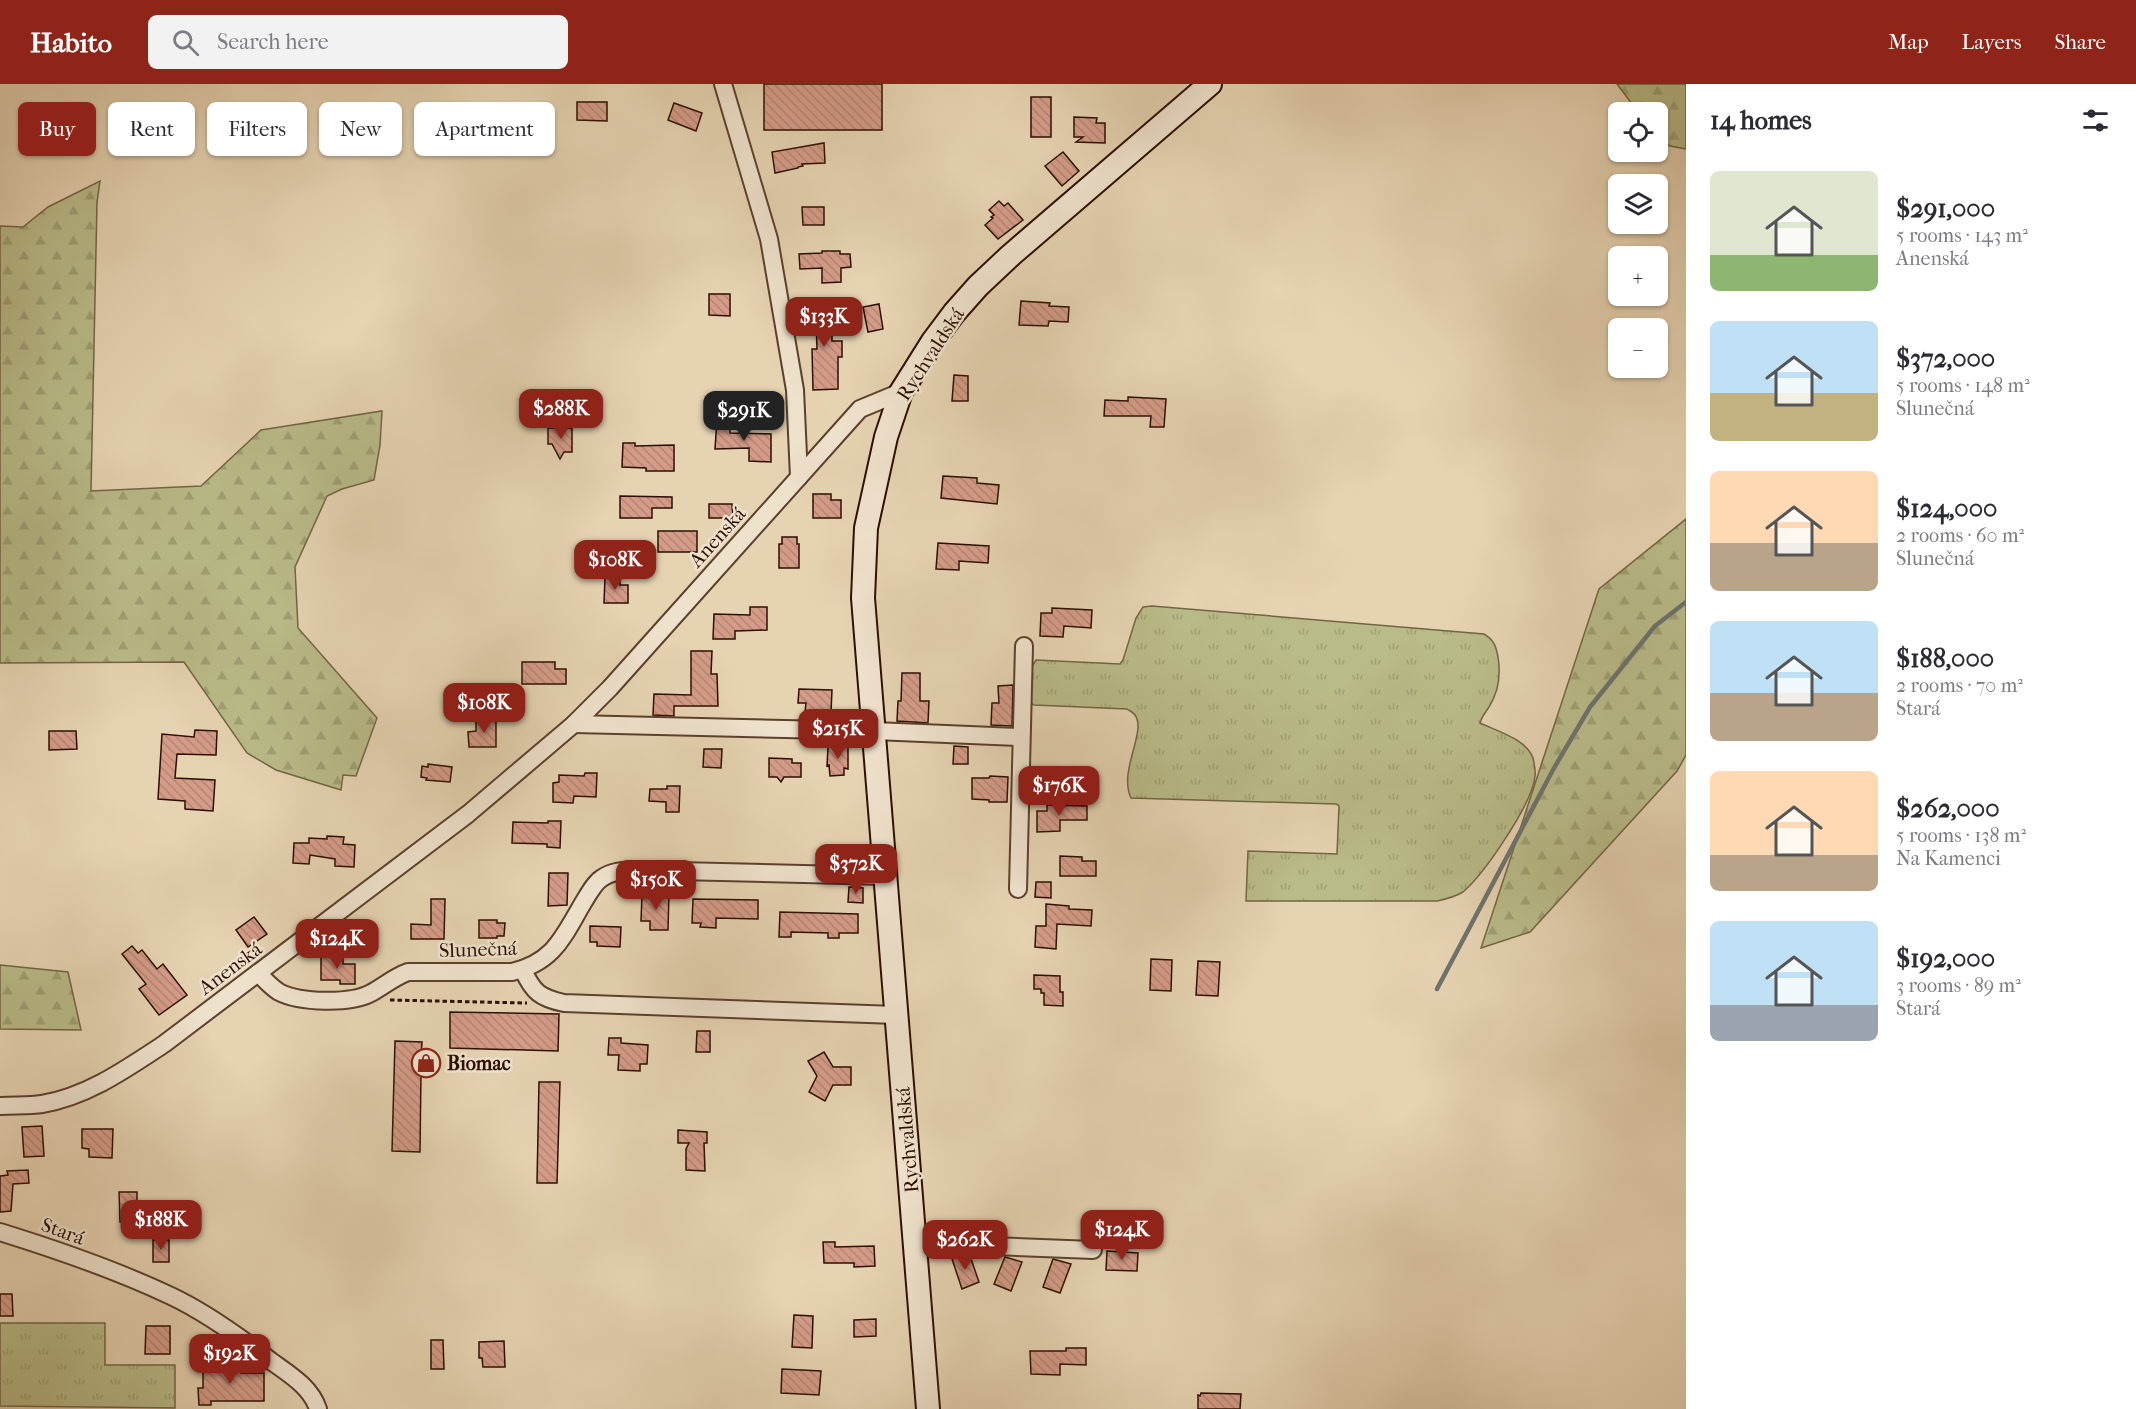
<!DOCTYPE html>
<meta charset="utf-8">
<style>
body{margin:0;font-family:"IM FELL French Canon",serif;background:#f2f2f3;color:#2b2b33;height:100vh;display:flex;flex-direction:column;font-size:22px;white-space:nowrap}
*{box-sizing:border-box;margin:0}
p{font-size:20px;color:#7c7c81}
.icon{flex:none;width:33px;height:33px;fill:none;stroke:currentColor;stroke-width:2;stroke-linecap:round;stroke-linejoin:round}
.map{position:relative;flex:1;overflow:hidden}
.details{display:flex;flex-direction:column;background:#fff;width:450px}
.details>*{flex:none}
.guide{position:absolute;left:18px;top:18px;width:570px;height:54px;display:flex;gap:12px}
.controls{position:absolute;left:1608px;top:18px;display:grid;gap:12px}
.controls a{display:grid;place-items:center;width:60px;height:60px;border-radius:9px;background:#fff;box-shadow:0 2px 4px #0004;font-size:30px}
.price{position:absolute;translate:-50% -51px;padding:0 14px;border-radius:12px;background:#8f2418;color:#fff;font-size:20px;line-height:39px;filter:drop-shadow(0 2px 3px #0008)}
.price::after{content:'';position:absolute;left:50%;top:36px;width:18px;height:14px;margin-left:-9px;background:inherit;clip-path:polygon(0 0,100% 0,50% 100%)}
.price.selected{background:#222;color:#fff}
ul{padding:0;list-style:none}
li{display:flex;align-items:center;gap:18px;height:150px;padding:0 24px}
li span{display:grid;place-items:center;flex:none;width:168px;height:120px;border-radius:9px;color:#555}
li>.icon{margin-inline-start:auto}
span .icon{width:72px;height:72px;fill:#fffc;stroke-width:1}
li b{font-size:26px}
h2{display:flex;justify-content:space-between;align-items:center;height:72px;padding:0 24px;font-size:26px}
.chip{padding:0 21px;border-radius:9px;background:#fff;box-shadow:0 2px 4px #0004;font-size:21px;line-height:54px}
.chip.selected{background:#8f2418;color:#fff}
header{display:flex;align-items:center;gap:36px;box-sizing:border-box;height:84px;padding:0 30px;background:#8f2418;color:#fff}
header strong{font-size:28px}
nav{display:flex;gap:33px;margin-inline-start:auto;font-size:21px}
.search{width:420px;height:54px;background:#f2f2f3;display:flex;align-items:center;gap:15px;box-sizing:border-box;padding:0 21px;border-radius:9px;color:#7c7c81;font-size:22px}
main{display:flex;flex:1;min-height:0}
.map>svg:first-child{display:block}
.grass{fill:url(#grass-tufts);stroke:#736544;stroke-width:1.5}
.forest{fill:url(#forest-firs);stroke:#736544;stroke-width:1.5}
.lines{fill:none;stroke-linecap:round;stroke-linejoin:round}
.stream{stroke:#6e736e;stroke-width:4.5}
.building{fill:url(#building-back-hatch);stroke:#2d0f00;stroke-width:1.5}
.street-casing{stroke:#5b402c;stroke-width:20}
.secondary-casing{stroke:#2d0f00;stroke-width:26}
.path{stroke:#2d0f00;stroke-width:3;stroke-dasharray:4.5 3;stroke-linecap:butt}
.street{stroke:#efe2cd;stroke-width:16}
.secondary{stroke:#efe2cd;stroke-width:22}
.labels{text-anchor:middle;stroke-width:5;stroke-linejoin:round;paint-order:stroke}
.street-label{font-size:20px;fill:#2d0f00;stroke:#efe2cd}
.poi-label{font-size:20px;font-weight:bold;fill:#2d0f00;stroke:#efe2cd;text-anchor:start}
</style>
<header>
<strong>Habito</strong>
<div class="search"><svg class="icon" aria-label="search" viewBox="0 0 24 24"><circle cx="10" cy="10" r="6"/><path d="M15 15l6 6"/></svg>Search here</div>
<nav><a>Map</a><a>Layers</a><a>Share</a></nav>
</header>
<main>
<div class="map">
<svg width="1686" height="1325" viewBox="0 0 1686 1325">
<defs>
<pattern id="grass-tufts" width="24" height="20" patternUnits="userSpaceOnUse" patternTransform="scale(1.5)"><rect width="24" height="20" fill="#b9bb89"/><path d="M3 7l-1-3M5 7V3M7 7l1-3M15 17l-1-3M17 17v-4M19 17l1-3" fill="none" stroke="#9fa074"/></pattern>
<pattern id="forest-firs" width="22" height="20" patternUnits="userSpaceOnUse" patternTransform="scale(1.5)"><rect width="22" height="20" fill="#b9bb89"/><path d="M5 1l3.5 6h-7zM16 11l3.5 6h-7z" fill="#9fa074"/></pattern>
<pattern id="building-back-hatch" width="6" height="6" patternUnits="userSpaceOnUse" patternTransform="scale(1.5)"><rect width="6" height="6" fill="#d49c88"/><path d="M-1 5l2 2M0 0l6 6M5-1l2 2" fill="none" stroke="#b68574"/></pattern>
</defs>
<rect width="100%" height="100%" fill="#e6d3b2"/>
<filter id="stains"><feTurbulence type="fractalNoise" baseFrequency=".00333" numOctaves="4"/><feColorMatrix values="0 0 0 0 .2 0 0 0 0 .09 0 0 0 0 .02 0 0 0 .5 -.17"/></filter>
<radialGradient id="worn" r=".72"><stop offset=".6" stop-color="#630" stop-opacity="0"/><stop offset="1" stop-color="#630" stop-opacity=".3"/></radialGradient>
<g class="grass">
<path d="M1152,522L1484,550C1494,556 1496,562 1498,573C1501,591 1499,607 1489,623C1485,629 1482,632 1480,639C1497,647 1526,655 1533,674C1534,679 1536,687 1535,692C1533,719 1484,790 1463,808C1455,813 1446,815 1437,817H1246L1248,767L1337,770L1339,722L1336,720L1131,714C1118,687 1147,648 1135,631C1133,628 1130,627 1127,625L1034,621L1030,619V586L1036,576L1120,580L1123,576L1136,534L1143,523Z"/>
<path d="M0,1239H105V1281H175V1324L0,1322Z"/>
</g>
<g class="forest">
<path d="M1617,0H1686V65L1670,62L1658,54V28H1638Z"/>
<path d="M100,97L97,118L91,407L201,402L261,346L382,327L380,361L374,396L342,405L327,412L295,483L298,544L377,634L356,692L343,691L341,706L276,686L247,669L184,578L0,579V142L23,143L48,123Z"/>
<path d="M1686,435V671L1677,687L1530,848L1481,864L1599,505Z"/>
<path d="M0,881L68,888L81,946L0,945Z"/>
</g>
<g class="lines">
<path class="stream" d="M1437,905L1554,684L1590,623L1655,542L1686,518"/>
</g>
<g class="building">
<rect x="764" y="0" width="118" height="46"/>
<rect x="1031" y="13" width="20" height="40"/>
<path d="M577,18H607V37L577,36Z"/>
<path d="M674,19L702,29L696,47L668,36Z"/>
<path d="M1074,33L1097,34L1096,39H1105V59L1076,58L1083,53H1074Z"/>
<path d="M824,59L825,79L802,80L803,82L798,83V84L775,89L772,68Z"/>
<path d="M1063,68L1079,87L1062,102L1045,82Z"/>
<path d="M999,117L1004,122L1008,119L1023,136L998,155L985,141L993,134L991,133L994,131L989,126Z"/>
<path d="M802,123H824V141H803Z"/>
<path d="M822,167H840V170H850L851,183L841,184V198L822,199V184L800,185L799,170L822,169Z"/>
<path d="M709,210H730V232L709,231Z"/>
<path d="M1021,217L1050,219L1049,222L1069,223L1068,238L1049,237L1048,242L1019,241Z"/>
<path d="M827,220V228H832V257H842V273H838V305L813,306L812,265H817L816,237H802L801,221Z"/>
<path d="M879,220L883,245L868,248L863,223Z"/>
<path d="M954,291L968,292V317H952Z"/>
<path d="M1128,313L1166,315L1164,343H1150L1151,332H1104L1105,316L1128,317Z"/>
<path d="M717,335H730V349L771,350V378L749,377V364L715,365Z"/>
<path d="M548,344H572V368H564L560,375L552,360H548Z"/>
<path d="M623,359H635V362L674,361V387H646V384L622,383Z"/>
<path d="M943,392L977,394V399L999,401L997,420L941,414Z"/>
<path d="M813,410H831V416H841V434H813Z"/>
<path d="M620,412L672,413V424H652V434H620Z"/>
<path d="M709,420H732L733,434H709Z"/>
<rect x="658" y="447" width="39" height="21"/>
<path d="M782,453H797V460H799V484H779V460H782Z"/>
<path d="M938,459L989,462L988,479L959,477V486L936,485Z"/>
<path d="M605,493H620V501H628V519H604Z"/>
<path d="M750,523H767V546L735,547V555H713L714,530L750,531Z"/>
<path d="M1052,524L1092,526L1091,544L1064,542L1063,553L1040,552L1041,529H1052Z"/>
<path d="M691,567H712L711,590H717L718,622H674V632L653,631L654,610L691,611Z"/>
<path d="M522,578H555V585H566V600H522Z"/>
<path d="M902,589H920V617H929L928,639L897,637L898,617H901Z"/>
<path d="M1013,601L1012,642L991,641L992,619H999L998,602Z"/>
<path d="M799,605L832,606L831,628H805L806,619H798Z"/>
<path d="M496,635V663H469L468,648L476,647V636Z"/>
<path d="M195,646L217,647L216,671L177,670L175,694L215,696L213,727L185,725V717L158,715L162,650L194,653Z"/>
<path d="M49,647H76L77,665L49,666Z"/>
<path d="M848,662V685L844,684V691L830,692L829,681L827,682L828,663Z"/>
<path d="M954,662L968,663V680H953Z"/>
<path d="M704,665H722L721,684L703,683Z"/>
<path d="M769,674L792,675V679H801V693H784L781,698L777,693H769Z"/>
<path d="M428,680L452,683L450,698L426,696L427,694L421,693L422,682L428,683Z"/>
<path d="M585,689H597L596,713L574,712L573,719L553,718V699L559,698V691L584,692Z"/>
<path d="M990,692L1008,693L1007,718H989V716L972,715V694H989Z"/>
<path d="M667,702H680L679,728H666V718L649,717L650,705H667Z"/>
<path d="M1047,721L1087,722V736H1060V747L1037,748V727H1047Z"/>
<path d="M548,737H561L560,764L547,763V760L512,759L513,738L548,739Z"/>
<path d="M327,752L344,753L343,760L355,761L354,783L335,782V775L310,771L309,780L293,779L294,759H309V754L327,755Z"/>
<path d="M1060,772L1082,773V777H1096V792H1060Z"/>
<path d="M549,789H568L567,821L548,822Z"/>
<path d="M1036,798H1051V814L1035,813Z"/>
<path d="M849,803L863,804V819L848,818Z"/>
<path d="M658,807L669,808L668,846H650V837H641L642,811H658Z"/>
<path d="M431,815H445L444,855H411V840L431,841Z"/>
<path d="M693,815L758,816V835L716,834V844L700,843L701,839H692Z"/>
<path d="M1046,820L1069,822V825L1092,826L1091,842L1057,840L1056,865L1035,863L1036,842H1046Z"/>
<path d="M780,828L858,830V849H839V854H828V849L791,848V853H779Z"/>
<path d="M254,833L267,850L248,863L236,846Z"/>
<path d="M479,836H497V839H505L504,852H497V854H479Z"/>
<path d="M590,842L621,843L620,863L597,862V858H590Z"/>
<path d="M132,862L138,869L142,866L157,885L163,880L187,911L159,931L139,905L146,900L122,870Z"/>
<path d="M321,872H343V880H355V900H340V896H321Z"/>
<path d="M1151,875L1172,876L1171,907L1150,906Z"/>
<path d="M1198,877L1220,878L1218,912L1196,911Z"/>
<path d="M1034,891L1060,892V908H1063V922L1044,921V909H1041V905H1034Z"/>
<path d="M450,928L559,930L558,967L450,964Z"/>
<path d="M697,947H710V968H696Z"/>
<path d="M609,954H621V959L648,961L647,980H640V987L618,986L619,971H608Z"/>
<path d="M395,957L422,958L421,972H434V988H421L420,1068L392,1067Z"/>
<path d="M824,968L833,983H851V1001H833L825,1017L809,1008L817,992L808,977Z"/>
<path d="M539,998H560L557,1099H537Z"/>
<path d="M42,1042L44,1072L24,1073L22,1043Z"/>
<path d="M82,1045H113L112,1074L89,1073V1065L82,1064Z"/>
<path d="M678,1046L707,1048V1059H704L705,1087L686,1086V1065L689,1059H678Z"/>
<path d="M28,1086L29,1099L13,1100L11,1127L0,1128V1092L8,1091L7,1087Z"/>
<path d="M119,1108H137V1138H120Z"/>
<rect x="153" y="1156" width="16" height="22"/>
<path d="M823,1158H835V1163L874,1162L875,1182L854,1183V1179H824Z"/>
<path d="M1107,1167L1138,1169L1137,1187L1106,1186Z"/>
<path d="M962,1171L970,1172L979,1198L962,1205L952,1175Z"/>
<path d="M1005,1173L1022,1178L1011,1207L994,1200Z"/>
<path d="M1053,1175L1071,1180L1060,1209L1043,1203Z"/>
<path d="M0,1210H12L13,1232H0Z"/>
<path d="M794,1231L813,1232L812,1264L792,1263Z"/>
<path d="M876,1235V1252L854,1253V1236Z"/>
<path d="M146,1242H170V1270H145Z"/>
<path d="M431,1256H443L444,1285H431Z"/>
<path d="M504,1257L505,1283H483L482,1274H479V1258Z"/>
<path d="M1066,1264H1086V1281L1060,1280V1291L1031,1290L1030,1267H1066Z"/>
<path d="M203,1281H241V1289H264V1317H211V1321H199L198,1304H203Z"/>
<path d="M782,1285L821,1287L819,1311L781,1309Z"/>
<path d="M1201,1309L1241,1310L1240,1325H1198V1311L1200,1312Z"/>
</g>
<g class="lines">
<g class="street-casing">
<g id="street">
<path d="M723,0L769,155L795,306L799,393"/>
<path d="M574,640L874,647L1020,653"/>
<path d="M1018,805L1024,562"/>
<path d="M523,886C533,908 540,914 564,919L896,931"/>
<path d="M258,889C265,896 271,903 279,908C300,919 351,920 371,909C384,902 394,893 408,888H512C554,878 563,853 583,819C588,811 594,799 602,794C612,787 623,787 634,786L885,792"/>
<path d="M0,1022C14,1021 29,1022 42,1020C88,1012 126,985 164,960L468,730L574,640L610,604L860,325L901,308"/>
<path d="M0,1148C58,1166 116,1186 171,1212C207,1229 240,1253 271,1277C289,1290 311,1303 318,1325"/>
<path d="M915,1159L1093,1166"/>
</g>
</g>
<g class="secondary-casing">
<path id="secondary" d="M928,1325L863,514L866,444L886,353L901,308L933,257L954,229L978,202L1011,171L1210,0"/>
</g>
<path class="path" d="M390,916L527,919"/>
<use href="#street" class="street"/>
<use href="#secondary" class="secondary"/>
</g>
<defs>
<g id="shop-ring" transform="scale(1.5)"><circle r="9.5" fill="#efe2cd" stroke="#8f2418" stroke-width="1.5"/><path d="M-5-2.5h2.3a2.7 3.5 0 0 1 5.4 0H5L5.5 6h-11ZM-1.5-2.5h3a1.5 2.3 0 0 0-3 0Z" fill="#8f2418"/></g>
</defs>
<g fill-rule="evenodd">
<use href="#shop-ring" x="426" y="979"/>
</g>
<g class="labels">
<g class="street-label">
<text transform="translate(930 270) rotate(-57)" y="7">Rychvaldská</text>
<text transform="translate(717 453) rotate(-48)" y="7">Anenská</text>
<text transform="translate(478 865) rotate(-2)" y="7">Slunečná</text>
<text transform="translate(230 884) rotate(-37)" y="7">Anenská</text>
<text transform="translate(907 1056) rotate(-95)" y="7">Rychvaldská</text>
<text transform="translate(63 1147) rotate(20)" y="7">Stará</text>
</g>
<g class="poi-label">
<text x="447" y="986">Biomac</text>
</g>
</g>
<rect width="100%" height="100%" filter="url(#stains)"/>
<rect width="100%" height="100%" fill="url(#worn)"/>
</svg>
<div class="controls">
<a><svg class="icon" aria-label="locate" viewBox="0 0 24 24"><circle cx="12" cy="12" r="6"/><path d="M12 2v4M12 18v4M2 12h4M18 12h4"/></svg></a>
<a><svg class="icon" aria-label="layers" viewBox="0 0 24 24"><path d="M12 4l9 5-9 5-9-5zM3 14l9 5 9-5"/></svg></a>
<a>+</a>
<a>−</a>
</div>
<b class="price" style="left:824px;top:264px">$133K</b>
<b class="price" style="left:561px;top:356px">$288K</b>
<b class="price selected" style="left:744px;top:358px">$291K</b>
<b class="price" style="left:615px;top:507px">$108K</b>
<b class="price" style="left:484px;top:650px">$108K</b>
<b class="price" style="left:838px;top:676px">$215K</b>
<b class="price" style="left:1059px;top:733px">$176K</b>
<b class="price" style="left:856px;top:811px">$372K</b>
<b class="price" style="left:656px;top:827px">$150K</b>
<b class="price" style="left:337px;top:886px">$124K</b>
<b class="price" style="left:161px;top:1167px">$188K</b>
<b class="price" style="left:1122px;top:1177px">$124K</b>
<b class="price" style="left:965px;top:1187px">$262K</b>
<b class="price" style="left:230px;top:1301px">$192K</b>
<div class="guide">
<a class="chip selected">Buy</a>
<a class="chip">Rent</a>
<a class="chip">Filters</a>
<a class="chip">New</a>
<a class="chip">Apartment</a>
</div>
</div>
<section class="details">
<h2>14 homes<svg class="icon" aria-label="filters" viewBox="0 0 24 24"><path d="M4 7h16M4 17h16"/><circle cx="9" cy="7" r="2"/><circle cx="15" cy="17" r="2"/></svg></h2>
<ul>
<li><span style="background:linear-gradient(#dfe7d0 70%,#8fb573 0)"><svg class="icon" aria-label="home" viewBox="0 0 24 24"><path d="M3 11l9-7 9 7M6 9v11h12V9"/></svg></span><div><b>$291,000</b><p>5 rooms · 143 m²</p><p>Anenská</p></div></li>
<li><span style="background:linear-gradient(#bfe0f5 60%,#c2b280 0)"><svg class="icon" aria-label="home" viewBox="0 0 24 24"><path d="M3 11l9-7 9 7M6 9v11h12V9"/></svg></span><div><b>$372,000</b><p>5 rooms · 148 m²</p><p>Slunečná</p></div></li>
<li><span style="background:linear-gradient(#ffd9b3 60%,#b9a48a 0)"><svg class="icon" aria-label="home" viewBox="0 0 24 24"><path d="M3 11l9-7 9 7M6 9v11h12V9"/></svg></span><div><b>$124,000</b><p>2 rooms · 60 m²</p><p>Slunečná</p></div></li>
<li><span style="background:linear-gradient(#bfe0f5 60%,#b9a48a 0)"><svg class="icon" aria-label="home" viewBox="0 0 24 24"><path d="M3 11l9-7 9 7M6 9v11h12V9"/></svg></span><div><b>$188,000</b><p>2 rooms · 70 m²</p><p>Stará</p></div></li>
<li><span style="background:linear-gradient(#ffd9b3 70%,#b9a48a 0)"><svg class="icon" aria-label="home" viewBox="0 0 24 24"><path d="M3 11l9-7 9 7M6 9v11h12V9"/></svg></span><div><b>$262,000</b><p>5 rooms · 138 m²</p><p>Na Kamenci</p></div></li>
<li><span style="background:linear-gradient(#bfe0f5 70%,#9aa5b1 0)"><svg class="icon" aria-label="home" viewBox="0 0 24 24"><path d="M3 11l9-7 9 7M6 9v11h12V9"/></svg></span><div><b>$192,000</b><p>3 rooms · 89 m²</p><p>Stará</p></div></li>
</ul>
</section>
</main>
